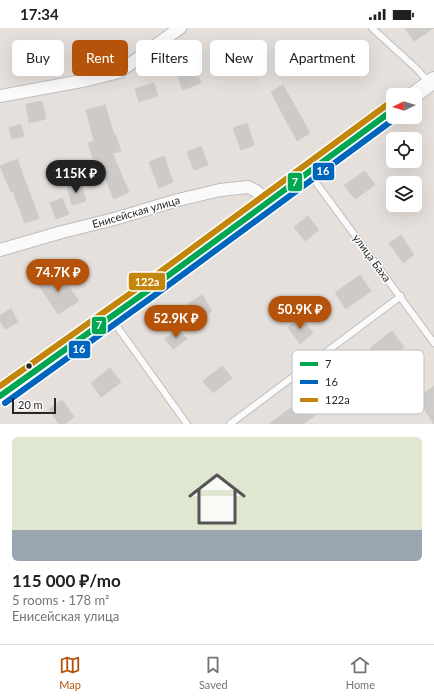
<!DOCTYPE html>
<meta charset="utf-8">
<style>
body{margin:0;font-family:Lato,sans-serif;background:#f2f2f2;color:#202124;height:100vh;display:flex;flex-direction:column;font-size:15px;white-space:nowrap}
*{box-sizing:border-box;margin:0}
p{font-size:13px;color:#757577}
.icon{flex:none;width:22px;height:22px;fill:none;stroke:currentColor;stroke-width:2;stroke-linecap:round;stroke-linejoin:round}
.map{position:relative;height:396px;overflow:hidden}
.details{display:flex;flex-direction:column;background:#fff;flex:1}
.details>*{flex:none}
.guide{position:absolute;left:12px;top:12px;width:410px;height:36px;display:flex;gap:8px}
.needle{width:26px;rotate:265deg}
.tools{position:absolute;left:386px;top:60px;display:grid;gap:8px}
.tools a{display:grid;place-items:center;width:36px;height:36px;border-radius:6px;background:#fff;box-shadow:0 4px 16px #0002;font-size:20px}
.scale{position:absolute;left:12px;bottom:10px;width:44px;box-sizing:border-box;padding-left:4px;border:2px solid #272727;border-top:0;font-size:11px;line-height:14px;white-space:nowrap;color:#272727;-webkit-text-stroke:3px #fff;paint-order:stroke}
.price{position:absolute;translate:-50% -34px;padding:0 9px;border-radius:14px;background:#b45309;color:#fff;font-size:13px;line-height:26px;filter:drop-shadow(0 1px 2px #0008)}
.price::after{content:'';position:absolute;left:50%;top:24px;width:12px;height:9px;margin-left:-6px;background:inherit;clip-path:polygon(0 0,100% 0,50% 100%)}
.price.active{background:#222;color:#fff}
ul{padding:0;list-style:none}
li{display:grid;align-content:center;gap:8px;height:212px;padding:0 12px}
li+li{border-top:1px solid #e0e0e0}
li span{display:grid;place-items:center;height:124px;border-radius:6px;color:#555}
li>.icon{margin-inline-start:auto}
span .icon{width:72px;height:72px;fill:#fffc;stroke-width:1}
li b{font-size:17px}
.pill{padding:0 14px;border-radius:6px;background:#fff;box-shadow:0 4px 16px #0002;font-size:14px;line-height:36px}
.pill.active{background:#b45309;color:#fff}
.status{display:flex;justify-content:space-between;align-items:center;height:28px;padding:0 20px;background:#fff;direction:ltr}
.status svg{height:11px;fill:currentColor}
.menu{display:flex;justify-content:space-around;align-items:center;height:56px;border-top:1px solid #e0e0e0;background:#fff;font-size:11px;color:#757577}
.menu a{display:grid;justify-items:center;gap:2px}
.menu .active{color:#b45309}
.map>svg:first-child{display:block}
.building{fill:#cecac7;stroke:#d1ccc8}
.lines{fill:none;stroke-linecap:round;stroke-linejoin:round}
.lane-casing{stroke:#bfbdbe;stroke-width:8}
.street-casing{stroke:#bfbdbe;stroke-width:14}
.secondary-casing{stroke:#bfbdbe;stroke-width:18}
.lane{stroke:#fbfafa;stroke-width:6}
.street{stroke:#fbfafa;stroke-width:12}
.secondary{stroke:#fbfafa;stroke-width:16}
.bus-1-casing{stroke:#fff;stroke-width:9}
.bus-2-casing{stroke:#fff;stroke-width:9}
.bus-3-casing{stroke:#fff;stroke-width:9}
.bus-1{stroke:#00a651;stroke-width:6}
.bus-2{stroke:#0065bd;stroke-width:6}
.bus-3{stroke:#c3860a;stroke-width:6}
.bus-dot{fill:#272727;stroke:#fff;stroke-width:1.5}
.labels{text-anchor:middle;stroke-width:3;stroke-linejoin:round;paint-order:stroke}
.street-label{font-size:11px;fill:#272727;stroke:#fff}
.key{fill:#fff;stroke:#bebebe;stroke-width:1}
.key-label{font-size:11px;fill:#272727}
.line-badge{stroke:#fff;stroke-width:1.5}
.badge-label{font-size:11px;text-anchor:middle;font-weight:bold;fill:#fff}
</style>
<div class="status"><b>17:34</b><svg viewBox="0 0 49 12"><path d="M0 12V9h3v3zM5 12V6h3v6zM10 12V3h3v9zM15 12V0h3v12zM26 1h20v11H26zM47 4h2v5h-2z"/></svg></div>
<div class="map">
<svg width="434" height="396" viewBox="0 0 434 396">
<rect width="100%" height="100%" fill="#e6e0dc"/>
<g class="building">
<path d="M405,0H434L414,13Z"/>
<path d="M113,21L117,32L101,38L97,27Z"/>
<path d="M25,26L30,40L17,44L12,31Z"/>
<path d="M196,42L201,55L183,62L178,49Z"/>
<path d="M154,55L158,68L139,74L135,61Z"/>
<path d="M283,57L310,105L297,113L271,64Z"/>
<path d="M42,73L46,91L29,95L26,76Z"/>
<path d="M105,77L114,107L115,106L121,123L112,125L129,164L114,171L96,130L93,131L88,115L94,113L86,82Z"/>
<path d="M247,95L254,117L241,122L233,100Z"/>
<path d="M21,96L24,108L12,111L9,100Z"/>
<path d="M201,118L208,137L194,142L187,124Z"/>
<path d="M164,128L173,154L159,160L149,134Z"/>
<path d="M17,131L39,190L25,195L13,163L11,164L0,138Z"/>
<path d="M365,143L375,157L355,171L344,157Z"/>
<path d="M81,155L86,173L72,177L67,159Z"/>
<path d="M62,170L69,186L56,191L50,175Z"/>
<path d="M308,188L319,202L305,213L294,199Z"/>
<path d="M401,207L414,227L403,235L389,215Z"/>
<path d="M58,244L79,273L58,286L38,256Z"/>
<path d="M360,247L371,263L346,281L335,265Z"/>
<path d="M202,267L212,283L196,294L185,278Z"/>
<path d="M11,281L18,294L5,301L0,293V287Z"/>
<path d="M301,289L313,305L300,316L288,299Z"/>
<path d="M178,300L187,311L173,321L165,311Z"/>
<path d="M392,303L404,319L382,336L370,320Z"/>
<path d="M222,338L232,350L213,365L203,353Z"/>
<path d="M110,340L121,354L101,369L91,355Z"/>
<path d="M327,353L339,370L303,396H269Z"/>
<path d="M434,358V396L417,370Z"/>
<path d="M62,372L74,389L65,396H59L49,381Z"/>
</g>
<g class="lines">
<g class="lane-casing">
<g id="lane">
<path d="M372,0L418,42L429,55"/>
<path d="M309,145L434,315"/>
<path d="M111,290L187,396"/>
<path d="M230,396L401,268"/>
</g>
</g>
<g class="street-casing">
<g id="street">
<path d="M0,68L87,52L119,44L180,0"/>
<path d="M0,222L62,204L118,190L178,172L220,162L248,159L256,163L269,174"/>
</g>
</g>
<g class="secondary-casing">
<g id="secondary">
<path d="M414,67L434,52"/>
<path d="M0,368L150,261L393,82"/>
</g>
</g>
<use href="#lane" class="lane"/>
<use href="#street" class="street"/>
<use href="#secondary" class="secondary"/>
<g class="bus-1-casing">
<path id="bus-1" d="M0,368L150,261L393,82"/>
</g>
<g class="bus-2-casing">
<path id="bus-2" d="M5,375L155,267L397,89"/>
</g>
<g class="bus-3-casing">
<path id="bus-3" d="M0,358L145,255L388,76"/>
</g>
<use href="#bus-1" class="bus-1"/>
<use href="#bus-2" class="bus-2"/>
<use href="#bus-3" class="bus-3"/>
</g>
<circle class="bus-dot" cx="29" cy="338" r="3.5"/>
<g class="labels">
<g class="street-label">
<text transform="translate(136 184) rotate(-16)" y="4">Енисейская улица</text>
<text transform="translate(372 230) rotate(54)" y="4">улица Баха</text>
</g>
</g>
<rect x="292" y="322" width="132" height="64" rx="6" class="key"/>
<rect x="300" y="334" width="18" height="4" fill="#00a651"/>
<rect x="300" y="352" width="18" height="4" fill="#0065bd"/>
<rect x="300" y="370" width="18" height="4" fill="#c3860a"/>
<g class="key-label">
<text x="325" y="340">7</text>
<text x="325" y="358">16</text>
<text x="325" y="376">122а</text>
</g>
<g class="line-badge">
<rect x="312" y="134" width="23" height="19" rx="4" fill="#0065bd"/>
<rect x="287" y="144" width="16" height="20" rx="4" fill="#00a651"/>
<rect x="128" y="244" width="38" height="19" rx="4" fill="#c3860a"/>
<rect x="91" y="288" width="16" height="19" rx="4" fill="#00a651"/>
<rect x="68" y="312" width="23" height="19" rx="4" fill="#0065bd"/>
</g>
<g class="badge-label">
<text x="323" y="147">16</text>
<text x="295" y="158">7</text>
<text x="147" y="258">122а</text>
<text x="99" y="301">7</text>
<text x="79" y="325">16</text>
</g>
</svg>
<div class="tools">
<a><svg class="needle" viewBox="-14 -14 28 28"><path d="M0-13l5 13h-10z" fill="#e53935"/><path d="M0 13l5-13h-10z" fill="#757577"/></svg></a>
<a><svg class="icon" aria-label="locate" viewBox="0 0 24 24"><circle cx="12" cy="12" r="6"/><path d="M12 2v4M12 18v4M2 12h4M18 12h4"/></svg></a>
<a><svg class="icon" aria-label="layers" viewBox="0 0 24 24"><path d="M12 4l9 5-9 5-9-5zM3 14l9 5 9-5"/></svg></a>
</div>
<div class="scale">20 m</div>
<b class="price active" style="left:76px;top:166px">115K ₽</b>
<b class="price" style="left:58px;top:265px">74.7K ₽</b>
<b class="price" style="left:300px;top:302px">50.9K ₽</b>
<b class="price" style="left:176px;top:311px">52.9K ₽</b>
<div class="guide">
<a class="pill">Buy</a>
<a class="pill active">Rent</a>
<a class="pill">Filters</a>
<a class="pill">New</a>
<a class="pill">Apartment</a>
</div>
</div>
<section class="details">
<ul>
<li><span style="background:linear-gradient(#dfe7d0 75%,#9aa5b1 0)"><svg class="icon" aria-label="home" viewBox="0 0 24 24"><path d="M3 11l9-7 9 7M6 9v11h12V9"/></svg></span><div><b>115 000 ₽/mo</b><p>5 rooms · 178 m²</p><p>Енисейская улица</p></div></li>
</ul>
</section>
<nav class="menu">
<a class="active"><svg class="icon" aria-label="map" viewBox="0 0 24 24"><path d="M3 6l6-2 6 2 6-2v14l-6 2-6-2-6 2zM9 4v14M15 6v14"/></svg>Map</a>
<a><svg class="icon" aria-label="saved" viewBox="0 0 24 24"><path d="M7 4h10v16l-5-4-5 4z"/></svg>Saved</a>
<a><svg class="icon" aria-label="home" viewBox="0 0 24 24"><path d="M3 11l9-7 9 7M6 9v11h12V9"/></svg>Home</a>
</nav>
